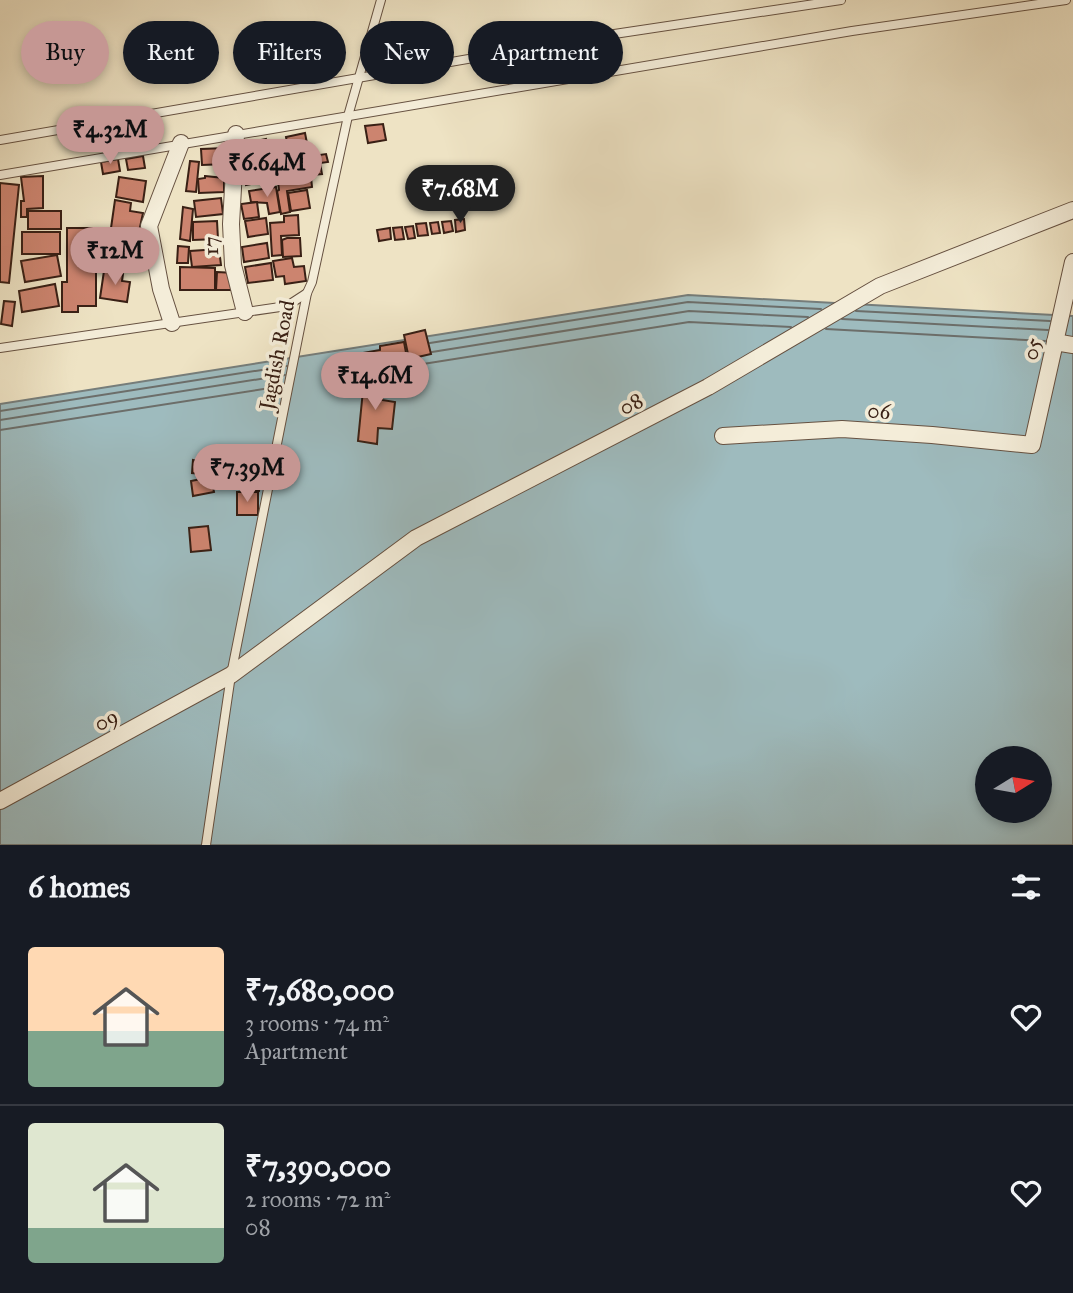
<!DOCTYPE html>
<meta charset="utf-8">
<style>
body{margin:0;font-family:"IM FELL Great Primer",serif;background:#242831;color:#f1f3f6;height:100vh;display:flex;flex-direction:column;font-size:26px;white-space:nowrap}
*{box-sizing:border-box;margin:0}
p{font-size:23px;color:#9ea1a6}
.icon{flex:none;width:38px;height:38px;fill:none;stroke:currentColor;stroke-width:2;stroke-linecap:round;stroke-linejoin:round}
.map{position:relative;height:845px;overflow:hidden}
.drawer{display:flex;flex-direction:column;background:#171b24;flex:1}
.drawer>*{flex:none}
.banner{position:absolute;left:21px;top:21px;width:700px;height:63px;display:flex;gap:14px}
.needle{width:46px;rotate:79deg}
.buttons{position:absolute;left:975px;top:746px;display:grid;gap:14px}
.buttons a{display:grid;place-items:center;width:77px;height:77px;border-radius:50%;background:#171b24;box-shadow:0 4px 10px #0003;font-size:35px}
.price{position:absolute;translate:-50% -60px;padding:0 16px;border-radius:24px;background:#c59692;color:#111;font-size:23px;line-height:46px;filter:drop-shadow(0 2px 4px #0008)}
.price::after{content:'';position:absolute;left:50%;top:42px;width:21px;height:16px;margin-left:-10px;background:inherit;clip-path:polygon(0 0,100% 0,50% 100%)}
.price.current{background:#222;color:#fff}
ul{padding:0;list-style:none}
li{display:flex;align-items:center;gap:21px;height:175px;padding:0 28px}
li+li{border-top:2px solid #363941}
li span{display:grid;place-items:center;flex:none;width:196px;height:140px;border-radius:7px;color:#555}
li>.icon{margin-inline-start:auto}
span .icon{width:84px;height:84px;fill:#fffc;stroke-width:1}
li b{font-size:30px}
h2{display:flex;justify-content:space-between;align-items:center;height:84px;padding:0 28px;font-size:30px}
.tag{padding:0 24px;border-radius:32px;background:#171b24;box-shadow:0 4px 10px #0003;font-size:24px;line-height:63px}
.tag.current{background:#c59692;color:#111}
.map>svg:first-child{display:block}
.water{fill:#9ebbbe;stroke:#767d7a;stroke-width:2;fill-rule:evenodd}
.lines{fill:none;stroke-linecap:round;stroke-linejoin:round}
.shore{stroke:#6c6e6a;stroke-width:2}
.building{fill:#cc846f;stroke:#392015;stroke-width:2}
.lane-casing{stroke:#665141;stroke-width:10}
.street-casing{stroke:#665141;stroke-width:18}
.lane{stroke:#f4edd9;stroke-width:8}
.street{stroke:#f4edd9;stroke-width:16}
.labels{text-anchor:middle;stroke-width:7;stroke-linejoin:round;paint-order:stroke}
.street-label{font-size:21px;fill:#392015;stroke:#f4edd9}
</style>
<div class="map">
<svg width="1073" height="845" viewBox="0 0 1073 845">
<rect width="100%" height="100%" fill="#eee3c4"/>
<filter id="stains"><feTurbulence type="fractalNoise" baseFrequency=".00286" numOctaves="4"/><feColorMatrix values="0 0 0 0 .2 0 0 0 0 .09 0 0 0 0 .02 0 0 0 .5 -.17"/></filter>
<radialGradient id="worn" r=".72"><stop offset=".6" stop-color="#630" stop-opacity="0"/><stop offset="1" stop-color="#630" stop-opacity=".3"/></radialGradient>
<path class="water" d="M688,295L1073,316V845H0V404ZM987,758H1040V810H987Z"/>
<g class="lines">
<g class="shore">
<path d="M856,311L1050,321"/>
<path d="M842,319L1048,330"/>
<path d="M826,329L1045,341"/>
<path d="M430,343L688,302L821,309"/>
<path d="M432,352L689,311L808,317"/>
<path d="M385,370L689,322L791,327"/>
<path d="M0,411L287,366"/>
<path d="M0,420L285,375"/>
<path d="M0,430L283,386"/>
</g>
</g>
<g class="building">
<path d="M383,124L386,140L368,143L365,126Z"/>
<path d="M305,133L310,159L291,163L286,137Z"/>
<path d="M266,139L274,179L246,185L241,158L250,156L247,143Z"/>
<path d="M285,142L288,164L276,167L272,144Z"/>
<path d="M226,148L227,164L202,165L201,149Z"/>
<path d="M326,154L328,162L320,163L322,174L312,175L309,161L319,159V155Z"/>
<path d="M143,156L145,168L128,170L126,159Z"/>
<path d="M118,159L120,171L103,174L101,162Z"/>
<path d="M190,161L199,162L196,192L186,191Z"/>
<path d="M43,176V208L27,209V217H21V201H24L21,177Z"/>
<path d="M205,176L224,178V192L199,193L198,179L205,178Z"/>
<path d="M119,177L146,181L143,202L116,197Z"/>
<path d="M311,177L312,187L287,191L290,212L281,214L277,191L279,190L278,182Z"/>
<path d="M0,183L19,185L9,283L0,282Z"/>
<path d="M276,187L280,212L269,214L267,203L251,202L249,191Z"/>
<path d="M307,190L310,208L291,211L288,193Z"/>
<path d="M221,198L223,214L196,217L194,201Z"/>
<path d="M115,200L131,203L130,211L143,213L139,232L111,228Z"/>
<path d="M257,202L259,217L244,219L241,204Z"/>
<path d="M183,207L193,209L190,241L180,239Z"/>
<rect x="28" y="211" width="33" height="18"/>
<path d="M298,215L299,235L281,236L282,255L272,256L270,223L284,222V216Z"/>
<path d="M266,218L268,234L248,237L245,221Z"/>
<path d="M464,219L465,230L456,232L455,220Z"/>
<path d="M217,221L218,239L193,240V222Z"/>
<path d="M451,221L453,231L444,233L442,222Z"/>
<path d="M438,222L440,233L432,234L430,223Z"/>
<path d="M426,223L428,235L418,236L416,224Z"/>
<path d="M413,226L415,238L408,239L405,227Z"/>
<path d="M402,227L404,239L395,240L393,228Z"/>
<path d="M67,228H96V306H78V312H62V282H67Z"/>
<path d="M390,228L391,239L379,241L377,230Z"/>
<rect x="22" y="232" width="38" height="22"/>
<path d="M110,232L137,236L132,269L105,265Z"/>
<path d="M287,238H300L301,256L283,257L282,240Z"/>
<path d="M267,243L269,258L244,262L242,247Z"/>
<path d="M178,246L189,247L188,263H177Z"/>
<path d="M219,249L221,265L192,267L190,251Z"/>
<path d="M57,255L61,276L25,282L21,261Z"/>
<path d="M292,258L294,267L304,266L306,281L285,284L284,276L276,277L273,261Z"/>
<path d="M271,263L273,280L248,283L245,267Z"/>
<path d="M180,267L215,268V290H180Z"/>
<path d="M104,271L123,274L122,281L130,282L127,302L100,298Z"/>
<path d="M217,272L234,273L233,290H216Z"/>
<path d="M55,284L59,306L22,312L19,291Z"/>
<path d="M4,301L15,302L12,326L1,324Z"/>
<path d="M425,330L431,354L409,359L404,335Z"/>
<path d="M404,342L407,358L382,363L385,378L362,379L357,354L380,350V346Z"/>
<path d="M364,380L384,382L382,400L395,402L392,429L378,428L377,444L358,441Z"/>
<path d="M193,460L214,463L212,475L192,473Z"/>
<path d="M242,470L262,472L259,491L239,489Z"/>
<path d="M211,477L214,492L193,496L191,481Z"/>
<rect x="237" y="492" width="21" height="23"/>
<path d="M208,526L211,550L191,552L189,528Z"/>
</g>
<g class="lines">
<g class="lane-casing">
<g id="lane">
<path d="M0,140L601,36L841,0"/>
<path d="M0,175L852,31L1066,0"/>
<path d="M0,348L287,306L307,293"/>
<path d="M206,845L231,675L307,293L312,282L348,116L381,0"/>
</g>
</g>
<g class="street-casing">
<g id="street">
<path d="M236,134L231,224L233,265L245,312"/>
<path d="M172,323L161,289L149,226L181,143"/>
<path d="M1055,342L1073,345"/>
<path d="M723,436L842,429L932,435L1032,445L1073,262"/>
<path d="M0,801L231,675L416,538L708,387L880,286L1073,210"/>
</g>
</g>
<use href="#lane" class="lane"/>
<use href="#street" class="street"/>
</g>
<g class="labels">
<g class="street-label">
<text transform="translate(211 246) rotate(-92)" y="7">17</text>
<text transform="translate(1032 349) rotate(-78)" y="7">05</text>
<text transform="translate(277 355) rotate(-79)" y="7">Jagdish Road</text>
<text transform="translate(631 404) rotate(-27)" y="7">08</text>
<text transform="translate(879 411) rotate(4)" y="7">06</text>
<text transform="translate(106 720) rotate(-29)" y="7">09</text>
</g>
</g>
<rect width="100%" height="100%" filter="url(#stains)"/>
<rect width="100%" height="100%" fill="url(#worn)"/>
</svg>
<div class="buttons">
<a><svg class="needle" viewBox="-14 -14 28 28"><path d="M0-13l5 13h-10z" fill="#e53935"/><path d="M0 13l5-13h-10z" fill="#9ea1a6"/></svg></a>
</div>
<b class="price" style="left:110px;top:166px">₹4.32M</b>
<b class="price" style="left:267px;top:199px">₹6.64M</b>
<b class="price current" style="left:460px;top:225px">₹7.68M</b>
<b class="price" style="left:115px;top:287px">₹12M</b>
<b class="price" style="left:375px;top:412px">₹14.6M</b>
<b class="price" style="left:247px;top:504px">₹7.39M</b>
<div class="banner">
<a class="tag current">Buy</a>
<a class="tag">Rent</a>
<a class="tag">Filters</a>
<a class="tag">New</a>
<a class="tag">Apartment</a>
</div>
</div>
<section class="drawer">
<h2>6 homes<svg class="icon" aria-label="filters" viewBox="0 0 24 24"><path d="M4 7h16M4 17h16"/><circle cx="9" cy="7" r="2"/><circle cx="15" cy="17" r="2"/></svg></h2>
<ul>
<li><span style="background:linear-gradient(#ffd9b3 60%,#7fa58c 0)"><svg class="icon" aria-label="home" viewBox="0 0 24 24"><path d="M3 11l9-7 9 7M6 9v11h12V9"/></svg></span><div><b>₹7,680,000</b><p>3 rooms · 74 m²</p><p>Apartment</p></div><svg class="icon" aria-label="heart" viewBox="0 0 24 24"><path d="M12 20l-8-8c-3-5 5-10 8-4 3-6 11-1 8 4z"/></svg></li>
<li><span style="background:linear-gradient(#dfe7d0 75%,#7fa58c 0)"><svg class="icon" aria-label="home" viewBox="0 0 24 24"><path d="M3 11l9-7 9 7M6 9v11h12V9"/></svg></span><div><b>₹7,390,000</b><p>2 rooms · 72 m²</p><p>08</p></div><svg class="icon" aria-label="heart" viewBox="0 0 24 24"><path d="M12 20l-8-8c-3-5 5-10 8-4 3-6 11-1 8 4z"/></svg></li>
</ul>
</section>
